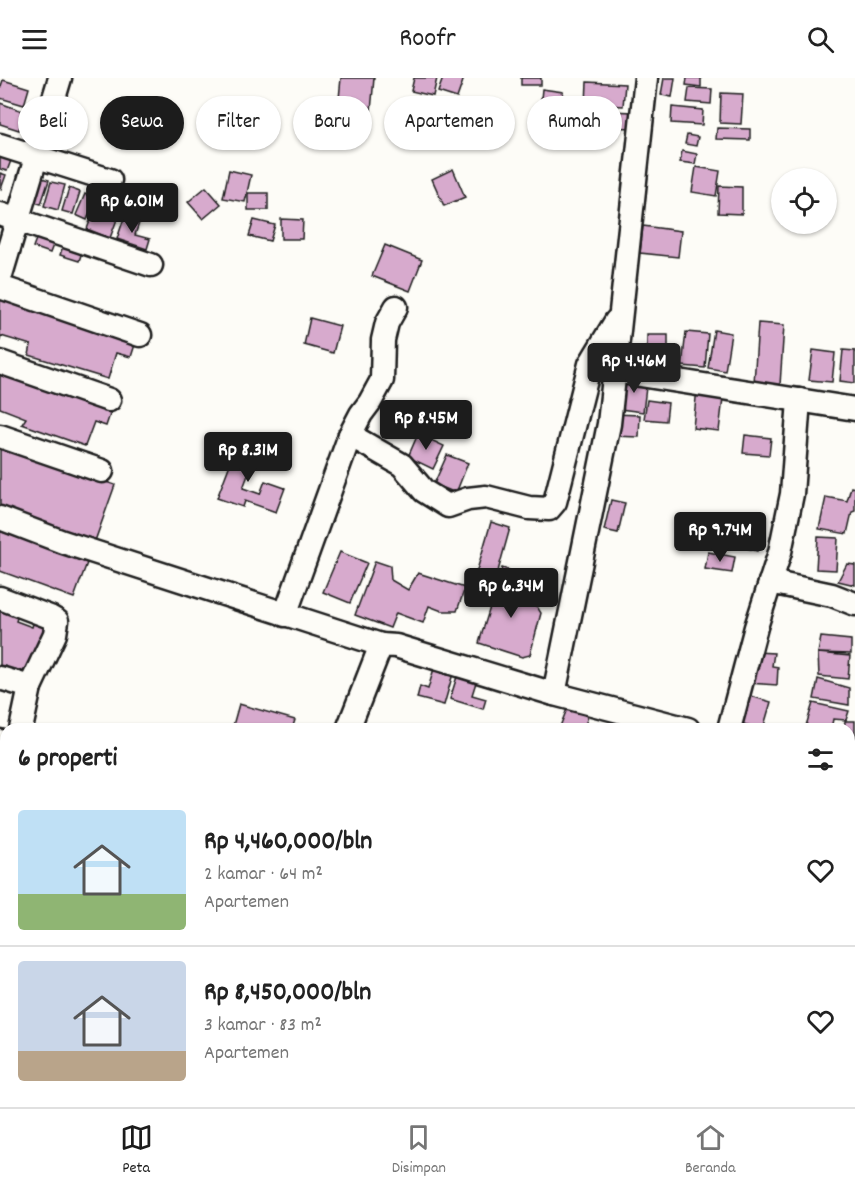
<!DOCTYPE html>
<html lang="id">
<meta charset="utf-8">
<style>
body{margin:0;font-family:Dekko,sans-serif;background:#f6f6f6;color:#222;height:100vh;display:flex;flex-direction:column;font-size:22px;white-space:nowrap}
*{box-sizing:border-box;margin:0}
p{font-size:20px;color:#767676}
.icon{flex:none;width:33px;height:33px;fill:none;stroke:currentColor;stroke-width:2;stroke-linecap:round;stroke-linejoin:round}
.map{position:relative;flex:1;overflow:hidden}
.sheet{position:absolute;left:0px;top:645px;width:855px;height:384px;display:flex;flex-direction:column;background:#fff;border-radius:18px 18px 0 0;box-shadow:0 2px 4px #0004}
.sheet>*{flex:none}
.banner{position:absolute;left:18px;top:18px;width:819px;height:54px;display:flex;gap:12px}
.tools{position:absolute;left:771px;top:90px;display:grid;gap:12px}
.tools a{display:grid;place-items:center;width:66px;height:66px;border-radius:50%;background:#fff;box-shadow:0 2px 4px #0004;font-size:30px}
.price{position:absolute;translate:-50% -51px;padding:0 14px;border-radius:6px;background:#1c1c1c;color:#fff;font-size:20px;line-height:39px;filter:drop-shadow(0 2px 3px #0008)}
.price::after{content:'';position:absolute;left:50%;top:36px;width:18px;height:14px;margin-left:-9px;background:inherit;clip-path:polygon(0 0,100% 0,50% 100%)}
.price.selected{background:#222;color:#fff}
ul{padding:0;list-style:none}
li{display:flex;align-items:center;gap:18px;height:150px;padding:0 18px}
li+li{border-top:2px solid #e0e0e0}
li span{display:grid;place-items:center;flex:none;width:168px;height:120px;border-radius:6px;color:#555}
li>.icon{margin-inline-start:auto}
span .icon{width:72px;height:72px;fill:#fffc;stroke-width:1}
li b{font-size:26px}
h2{display:flex;justify-content:space-between;align-items:center;height:72px;padding:0 18px;font-size:26px}
.pill{padding:0 21px;border-radius:27px;background:#fff;box-shadow:0 2px 4px #0004;font-size:21px;line-height:54px}
.pill.selected{background:#1c1c1c;color:#fff}
header{display:flex;justify-content:space-between;align-items:center;height:78px;padding:0 18px;background:#fff;font-size:27px;font-weight:600}
.dock{display:flex;justify-content:space-around;align-items:center;height:84px;border-top:2px solid #e0e0e0;background:#fff;font-size:16px;color:#767676}
.dock a{display:grid;justify-items:center;gap:3px}
.dock .selected{color:#1c1c1c}
.map>svg:first-child{display:block}
.building{fill:#d7aacd;stroke:#1c1c1c;stroke-width:1.5}
.lines{fill:none;stroke-linecap:round;stroke-linejoin:round}
.minor-casing{stroke:#1c1c1c;stroke-width:27}
.minor{stroke:#fdfcf7;stroke-width:22}
</style>
<header><svg class="icon" aria-label="menu" viewBox="0 0 24 24"><path d="M4 6h16M4 12h16M4 18h16"/></svg>Roofr<svg class="icon" aria-label="search" viewBox="0 0 24 24"><circle cx="10" cy="10" r="6"/><path d="M15 15l6 6"/></svg></header>
<div class="map">
<svg width="855" height="1029" viewBox="0 0 855 1029">
<rect width="100%" height="100%" fill="#fdfcf7"/>
<filter id="ink" filterUnits="userSpaceOnUse"><feTurbulence type="fractalNoise" baseFrequency=".0167" numOctaves="2"/><feDisplacementMap in="SourceGraphic" scale="12" xChannelSelector="R" yChannelSelector="G"/><feConvolveMatrix kernelMatrix="1 2 1 2 8 2 1 2 1" color-interpolation-filters="sRGB"/></filter>
<g filter="url(#ink)">
<g class="building">
<path d="M341,0H374L369,55L336,52Z"/>
<path d="M414,0H437L433,18L411,13Z"/>
<path d="M443,0H464L457,20L438,14Z"/>
<rect x="521" y="0" width="20" height="7"/>
<path d="M664,0H675L672,19L661,17Z"/>
<path d="M687,0H701V9L686,7Z"/>
<path d="M3,2L29,10L24,27L0,20V11Z"/>
<path d="M587,4L625,6L623,28L586,26Z"/>
<path d="M689,10L712,11L711,26L687,24Z"/>
<path d="M542,11L563,14L562,31L574,32L572,54L538,51Z"/>
<path d="M721,15L743,16L741,46L720,45Z"/>
<path d="M0,25L25,34L19,52L0,46Z"/>
<path d="M672,29L703,32L702,47L671,45Z"/>
<path d="M605,33L634,34L633,50L604,49Z"/>
<path d="M717,50L750,51V62L716,61Z"/>
<path d="M687,57L698,59L696,68L685,66Z"/>
<path d="M682,73L697,76L695,86L680,84Z"/>
<path d="M0,76L12,80L7,93L0,91Z"/>
<path d="M696,89L720,93L716,118L692,114Z"/>
<path d="M453,91L465,119L444,128L432,101Z"/>
<path d="M229,92L251,97L245,124L223,120Z"/>
<path d="M0,95L6,97L1,111L0,110Z"/>
<path d="M30,97L49,102L41,126L22,120Z"/>
<path d="M51,104L65,107L58,132L44,128Z"/>
<path d="M719,108L742,109V136L718,135Z"/>
<path d="M206,109L221,126L203,141L188,124Z"/>
<path d="M69,110L80,114L73,136L62,133Z"/>
<rect x="248" y="115" width="20" height="17"/>
<path d="M85,116L95,121L87,142L76,137Z"/>
<path d="M96,127L119,136L110,160L87,151Z"/>
<path d="M124,140L139,145L135,157L150,161L147,171L117,161Z"/>
<path d="M281,141L303,142L302,161H281Z"/>
<path d="M254,142L275,147L270,163L249,158Z"/>
<path d="M41,148L58,154L50,175L33,169Z"/>
<path d="M643,148L681,153L678,179L640,175Z"/>
<path d="M67,155L86,162L79,183L60,177Z"/>
<path d="M385,167L422,182L410,213L372,198Z"/>
<path d="M0,209L140,251L131,279L116,275L108,301L29,277L31,267L1,258L0,263Z"/>
<path d="M310,240L340,248L333,275L304,267Z"/>
<path d="M758,245L784,247L780,307L754,305Z"/>
<path d="M714,252L731,255L725,293L708,290Z"/>
<path d="M686,254L708,256L705,290L682,288Z"/>
<rect x="647" y="257" width="21" height="20"/>
<path d="M813,272L835,275L832,304L809,302Z"/>
<path d="M843,272L855,273V305L840,303Z"/>
<path d="M0,278L116,319L106,348L94,344L85,368L22,346L26,340L0,330Z"/>
<path d="M624,298L647,301L643,334L620,331Z"/>
<path d="M697,310L724,312L719,353L693,350Z"/>
<path d="M647,322L668,325L666,343L644,341Z"/>
<path d="M613,336L640,337L639,359L612,358Z"/>
<path d="M418,356L444,368L433,391L408,379Z"/>
<path d="M745,357L771,360L769,377L743,375Z"/>
<path d="M253,366L255,379L243,410L260,416L265,403L285,410L276,434L245,423L243,429L217,420L237,368Z"/>
<path d="M0,368L115,407L95,463L0,431Z"/>
<path d="M447,377L468,385L456,415L434,406Z"/>
<path d="M851,409L855,410V433L852,434L847,456L819,451L826,419L847,423Z"/>
<path d="M611,422L625,425L618,455L604,452Z"/>
<path d="M491,444L510,450L493,511L473,506Z"/>
<path d="M749,446L763,449L757,473L743,469Z"/>
<path d="M0,453L87,485L74,520L0,493Z"/>
<path d="M818,459L838,460L836,492L816,491Z"/>
<path d="M340,474L367,485L350,525L323,514Z"/>
<path d="M708,474L735,479L732,495L705,491Z"/>
<path d="M375,483L390,488L391,502L408,512L418,495L465,510L457,533H442L429,528L423,545L396,535L390,550L355,537Z"/>
<path d="M847,486L855,487V507L838,503Z"/>
<path d="M502,490L520,496L514,516L533,522L541,535L530,577L522,579L479,565Z"/>
<path d="M0,528L19,534L16,543L32,549L34,543L47,547L30,596L15,591L11,598L0,594Z"/>
<path d="M821,559L851,562V576L818,575Z"/>
<path d="M754,574L774,575L772,588L778,589L777,607L747,605Z"/>
<path d="M818,575L850,578L848,601L819,598Z"/>
<path d="M435,587L454,592L444,627L417,620L420,608L428,611Z"/>
<path d="M459,592L478,598L472,617L486,621L483,631L450,621Z"/>
<path d="M818,601L849,610V627L814,621Z"/>
<path d="M747,617L771,624L763,651L739,645Z"/>
<path d="M813,625L849,633L846,642L833,641L831,651H805Z"/>
<path d="M239,626L295,642L292,651H232Z"/>
<path d="M569,626L590,634L584,649L590,651H559Z"/>
<path d="M845,643H855V675L849,674V651H844Z"/>
<path d="M0,1007L6,1009L4,1027L0,1026Z"/>
<path d="M10,1023H48L47,1029H8Z"/>
<path d="M53,1023H78L84,1025L83,1029H51Z"/>
<path d="M102,1023H136L135,1029H128Z"/>
</g>
<g class="lines">
<g class="minor-casing">
<g id="minor">
<path d="M0,67L110,102"/>
<path d="M0,136L151,187"/>
<path d="M0,200L60,0"/>
<path d="M0,209L140,257"/>
<path d="M0,284L109,322"/>
<path d="M615,293L855,331"/>
<path d="M350,357L402,387L424,413L448,428L468,421L486,419L529,430L549,431L555,424L590,286L616,243"/>
<path d="M0,358L102,393"/>
<path d="M0,440L63,464L381,567"/>
<path d="M770,504L832,517L855,526"/>
<path d="M0,520L50,539L57,543L55,556L30,609L0,600"/>
<path d="M285,537L350,357L361,336L370,324L382,302L383,262L387,245L396,229"/>
<path d="M554,616L609,346L646,0"/>
<path d="M21,651L30,609"/>
<path d="M348,651L381,567L396,568L409,572L554,616L688,651"/>
<path d="M729,651L756,549L780,474L792,416L799,322"/>
<path d="M0,663L6,665"/>
<path d="M849,694L855,695"/>
<path d="M0,735H2L6,719"/>
<path d="M849,957L855,959"/>
<path d="M229,1023L230,1029"/>
<path d="M678,1029L681,1023"/>
</g>
</g>
<use href="#minor" class="minor"/>
</g>
</g>
</svg>
<div class="tools">
<a><svg class="icon" aria-label="locate" viewBox="0 0 24 24"><circle cx="12" cy="12" r="6"/><path d="M12 2v4M12 18v4M2 12h4M18 12h4"/></svg></a>
</div>
<b class="price" style="left:132px;top:156px">Rp 6.01M</b>
<b class="price selected" style="left:634px;top:316px">Rp 4.46M</b>
<b class="price" style="left:426px;top:373px">Rp 8.45M</b>
<b class="price" style="left:248px;top:405px">Rp 8.31M</b>
<b class="price" style="left:720px;top:485px">Rp 9.74M</b>
<b class="price" style="left:511px;top:541px">Rp 6.34M</b>
<div class="banner">
<a class="pill">Beli</a>
<a class="pill selected">Sewa</a>
<a class="pill">Filter</a>
<a class="pill">Baru</a>
<a class="pill">Apartemen</a>
<a class="pill">Rumah</a>
</div>
<section class="sheet">
<h2>6 properti<svg class="icon" aria-label="filters" viewBox="0 0 24 24"><path d="M4 7h16M4 17h16"/><circle cx="9" cy="7" r="2"/><circle cx="15" cy="17" r="2"/></svg></h2>
<ul>
<li><span style="background:linear-gradient(#bfe0f5 70%,#8fb573 0)"><svg class="icon" aria-label="home" viewBox="0 0 24 24"><path d="M3 11l9-7 9 7M6 9v11h12V9"/></svg></span><div><b>Rp 4,460,000/bln</b><p>2 kamar · 64 m²</p><p>Apartemen</p></div><svg class="icon" aria-label="heart" viewBox="0 0 24 24"><path d="M12 20l-8-8c-3-5 5-10 8-4 3-6 11-1 8 4z"/></svg></li>
<li><span style="background:linear-gradient(#c9d6e8 75%,#b9a48a 0)"><svg class="icon" aria-label="home" viewBox="0 0 24 24"><path d="M3 11l9-7 9 7M6 9v11h12V9"/></svg></span><div><b>Rp 8,450,000/bln</b><p>3 kamar · 83 m²</p><p>Apartemen</p></div><svg class="icon" aria-label="heart" viewBox="0 0 24 24"><path d="M12 20l-8-8c-3-5 5-10 8-4 3-6 11-1 8 4z"/></svg></li>
</ul>
</section>
</div>
<nav class="dock">
<a class="selected"><svg class="icon" aria-label="map" viewBox="0 0 24 24"><path d="M3 6l6-2 6 2 6-2v14l-6 2-6-2-6 2zM9 4v14M15 6v14"/></svg>Peta</a>
<a><svg class="icon" aria-label="saved" viewBox="0 0 24 24"><path d="M7 4h10v16l-5-4-5 4z"/></svg>Disimpan</a>
<a><svg class="icon" aria-label="home" viewBox="0 0 24 24"><path d="M3 11l9-7 9 7M6 9v11h12V9"/></svg>Beranda</a>
</nav>
